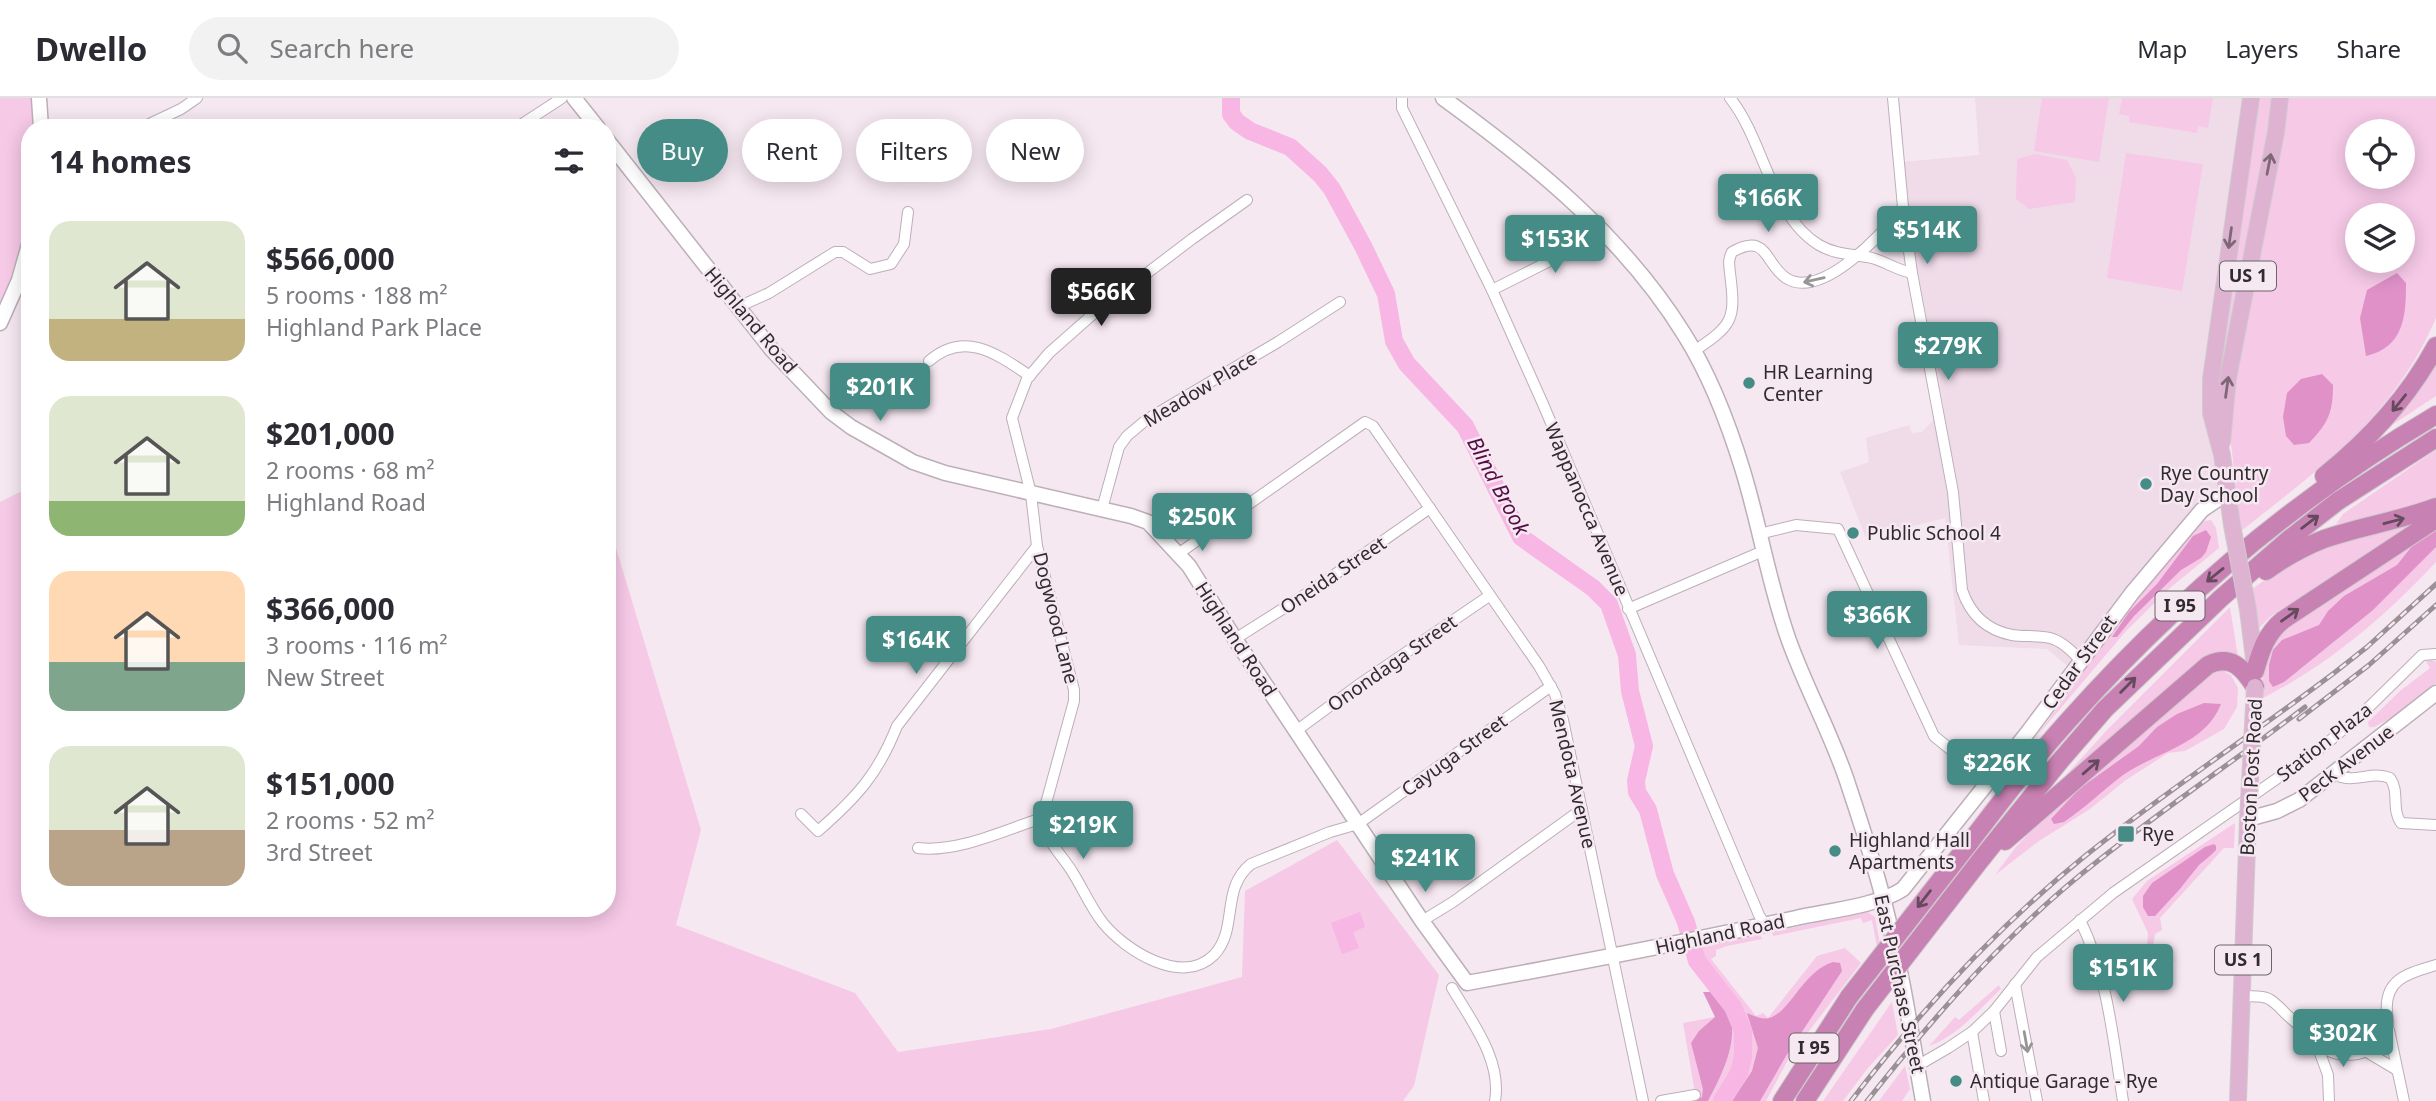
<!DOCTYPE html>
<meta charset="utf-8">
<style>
body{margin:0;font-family:"Noto Sans",sans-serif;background:#f2f2f3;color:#2b2b33;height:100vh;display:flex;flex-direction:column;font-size:26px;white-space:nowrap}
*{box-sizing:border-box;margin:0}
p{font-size:23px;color:#7c7c81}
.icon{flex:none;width:38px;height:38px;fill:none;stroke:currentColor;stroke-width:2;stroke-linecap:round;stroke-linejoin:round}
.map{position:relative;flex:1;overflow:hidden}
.side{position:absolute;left:21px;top:21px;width:595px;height:798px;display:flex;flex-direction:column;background:#fff;border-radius:28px;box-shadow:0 4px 18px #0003}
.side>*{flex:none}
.banner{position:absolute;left:637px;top:21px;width:665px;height:63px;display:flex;gap:14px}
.fabs{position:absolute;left:2345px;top:21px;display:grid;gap:14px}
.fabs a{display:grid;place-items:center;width:70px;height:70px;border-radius:50%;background:#fff;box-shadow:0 4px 18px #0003;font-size:35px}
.price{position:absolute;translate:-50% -60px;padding:0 16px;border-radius:7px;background:#458b86;color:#fff;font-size:23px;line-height:46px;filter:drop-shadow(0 2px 4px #0008)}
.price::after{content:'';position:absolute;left:50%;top:42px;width:21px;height:16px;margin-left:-10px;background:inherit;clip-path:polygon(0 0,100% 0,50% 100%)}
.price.selected{background:#222;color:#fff}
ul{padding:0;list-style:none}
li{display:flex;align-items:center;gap:21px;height:175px;padding:0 28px}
li span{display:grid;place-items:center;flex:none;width:196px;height:140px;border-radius:21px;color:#555}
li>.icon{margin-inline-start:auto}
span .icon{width:84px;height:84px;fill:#fffc;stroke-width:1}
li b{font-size:30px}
h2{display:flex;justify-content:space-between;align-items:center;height:84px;padding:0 28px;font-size:30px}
.pill{padding:0 24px;border-radius:32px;background:#fff;box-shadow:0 4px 18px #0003;font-size:24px;line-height:63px}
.pill.selected{background:#458b86;color:#fff}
header{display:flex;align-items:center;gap:42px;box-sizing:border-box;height:98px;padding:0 35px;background:#fff;border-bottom:2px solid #e1e1e2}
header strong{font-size:33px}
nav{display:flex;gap:38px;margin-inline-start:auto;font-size:24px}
.search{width:490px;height:63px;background:#f2f2f3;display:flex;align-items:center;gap:18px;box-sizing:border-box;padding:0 24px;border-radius:38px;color:#7c7c81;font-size:26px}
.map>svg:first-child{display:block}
.built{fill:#f0dbe9}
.green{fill:#f6c9e7;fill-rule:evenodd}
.forest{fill:#df91c8}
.water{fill:#f7b6e3}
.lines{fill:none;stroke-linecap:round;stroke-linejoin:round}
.river{stroke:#f7b6e3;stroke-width:18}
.street-casing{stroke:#bcafb8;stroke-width:12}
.secondary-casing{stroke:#bcafb8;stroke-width:17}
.primary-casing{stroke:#cdcccd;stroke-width:18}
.highway-casing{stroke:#cdcccd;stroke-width:20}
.street{stroke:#fff;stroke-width:10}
.secondary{stroke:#fff;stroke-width:14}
.primary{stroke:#deb3d1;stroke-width:16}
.highway{stroke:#c881b3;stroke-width:18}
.rail-casing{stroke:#9a9096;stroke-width:5}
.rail{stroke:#f6e8f1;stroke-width:2.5;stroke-dasharray:8;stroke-linecap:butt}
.primary-bridge-casing{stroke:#cdcccd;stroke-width:18;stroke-linecap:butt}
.highway-bridge-casing{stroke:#cdcccd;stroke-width:20;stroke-linecap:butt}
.primary-bridge{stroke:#deb3d1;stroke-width:16}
.highway-bridge{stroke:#c881b3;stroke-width:18}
.oneway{stroke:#7e6877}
.oneway2{stroke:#989596}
.oneway3{stroke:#65495d}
.poi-dot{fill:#458b86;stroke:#f6e8f1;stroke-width:2.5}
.labels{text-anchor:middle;stroke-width:5;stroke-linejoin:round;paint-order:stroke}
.shield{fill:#f6e8f1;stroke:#6b6468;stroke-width:2}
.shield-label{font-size:18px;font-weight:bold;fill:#302b2e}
.street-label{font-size:19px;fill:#302b2e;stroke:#f6e8f1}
.poi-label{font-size:19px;fill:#302b2e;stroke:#f6e8f1;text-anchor:start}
.water-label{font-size:21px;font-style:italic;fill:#540e45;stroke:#f6e8f1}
</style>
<header>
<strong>Dwello</strong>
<div class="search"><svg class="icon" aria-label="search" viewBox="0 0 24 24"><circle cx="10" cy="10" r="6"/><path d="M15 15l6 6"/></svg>Search here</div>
<nav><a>Map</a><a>Layers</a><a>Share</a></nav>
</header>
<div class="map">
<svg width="2436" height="1003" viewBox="0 0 2436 1003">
<rect width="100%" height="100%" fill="#f6e8f1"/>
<path class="built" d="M1975,0H2247L2205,318L2219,393L2070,570L2047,551L1959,547L1945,420L1866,440L1840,374L1869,364L1866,340L1909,327L1912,335L1922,334L1944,310L1909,128L1902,64L1979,57Z"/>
<g class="green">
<path d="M0,0H34L35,30H30C30,94 31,153 0,212Z"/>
<path d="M2042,0H2109L2099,64L2034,53Z"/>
<path d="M2122,0H2213L2208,30L2198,28L2197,35L2129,24V18L2119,16Z"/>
<path d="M2255,0H2275L2218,316L2215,299Z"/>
<path d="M2284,0H2436V220C2394,318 2322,369 2241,433L2230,337L2231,296ZM2357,33H2403V79H2357ZM2357,117H2403V163H2357Z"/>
<path d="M2126,55L2203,66L2182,193L2107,180Z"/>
<path d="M2035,56L2067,62L2076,80L2075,104L2029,111L2016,101L2017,61Z"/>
<path d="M2436,262V298L2380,335Z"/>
<path d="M2436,352V402L2363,422L2336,426L2343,416Z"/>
<path d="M30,389V810H607V420L701,732L676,827L855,895L898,954L1051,931L1242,879L1245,793L1337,742L1439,877L1414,988L1403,1003H0V404Z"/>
<path d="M2211,422L2216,430L2219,450L2171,489L2126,533L2032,644L2076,585L2110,533L2199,427L2204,423Z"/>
<path d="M2417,424L2271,518L2258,531L2252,491C2275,474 2301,459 2328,449C2357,438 2388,432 2417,424Z"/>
<path d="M2436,427V464C2386,518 2327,568 2261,601L2265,548L2270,539Z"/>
<path d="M2230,509L2238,559H2228L2057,687L2108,631Z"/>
<path d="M2431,562L2436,564V585L2406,612L2374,629H2369L2368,624L2400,593L2430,570L2426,563Z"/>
<path d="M2221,572L2231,577L2238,590L2237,609L2224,631L2185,653L2168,655L2126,682L2090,711L2039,743L1995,777L2015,750L2043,720L2209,575Z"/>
<path d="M2235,725L2234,750H2224L2160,820L2162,832L2155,836L2151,863L2152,864L2178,862L2149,867L2146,861L2148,835L2132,801L2147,783Z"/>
<path d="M1868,814L1875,819L1886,878L1883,883L1872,822L1863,825L1861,820L1773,838L1772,834Z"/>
<path d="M1760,836L1762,841L1727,848L1716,852V858L1711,861L1756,918L1763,915L1768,920L1817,858L1845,850L1861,865L1790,958L1766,1003H1687L1696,1001L1683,925L1715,919L1711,896L1686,853Z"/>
<path d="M1999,887L2001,891C1979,911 1958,938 1929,948L1955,919L1959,922Z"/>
<path d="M1892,904L1898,937L1867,971L1843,1003H1823Z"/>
<path d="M1905,968L1910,991L1902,1003H1879Z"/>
</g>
<g class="forest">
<path d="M2397,175L2406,185C2406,218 2404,249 2366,258L2360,220L2367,192Z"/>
<path d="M2322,276L2333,287C2333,315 2328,325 2309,345L2294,347L2286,338L2283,319L2287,295L2301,281Z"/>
<path d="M2206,432L2211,439L2206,454L2201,460L2181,472L2134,518L2117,539H2112L2129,514L2157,486L2193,438Z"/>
<path d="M2436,432V449L2373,512L2284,584L2273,589L2269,583V567L2273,552L2282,542L2319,527L2328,513L2344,498L2397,467L2413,447Z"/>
<path d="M2204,605L2221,606C2205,647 2156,654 2123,677C2103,692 2085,710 2064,724L2054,726L2051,721L2079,691L2139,648L2157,629L2177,616Z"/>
<path d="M2214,746L2216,748V752L2211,757L2199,767L2179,792L2155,818H2148L2143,809V798L2152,785L2205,749Z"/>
<path d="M1833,864L1840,865L1842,873L1786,958L1760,1003H1732L1752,973L1758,950L1747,915C1754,918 1762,922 1769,920C1791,914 1802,874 1833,864Z"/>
<path d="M1703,894H1717C1747,927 1726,969 1708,1003H1696L1702,999L1703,991L1691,945L1699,933L1715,919Z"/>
</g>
<path class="water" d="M1360,814L1365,829L1353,834L1359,850L1342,856L1331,825Z"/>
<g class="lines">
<path class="river" d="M1231,0V16L1237,24L1250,33L1290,49L1320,76L1332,91L1363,148L1386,196L1394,243L1407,266L1465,328L1521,439L1593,490L1609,506L1627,557L1630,593L1644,648L1636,683L1637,694L1648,712L1665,776L1686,824L1697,863L1733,909L1743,933V959L1739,975L1722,1003"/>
<g class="street-casing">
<g id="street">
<path d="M1402,0V10L1492,192L1543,306L1759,817L1765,827"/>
<path d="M1730,0C1764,42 1771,118 1819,147C1836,157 1853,156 1872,160C1886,164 1897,172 1912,175"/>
<path d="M1893,0L1903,109L1912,175L1953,394L1962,492C1970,516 1986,532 2012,537C2024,539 2038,537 2050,540C2062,543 2072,553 2080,562"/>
<path d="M141,30L181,11L197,0"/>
<path d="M516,30L562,0"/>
<path d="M1247,102L1192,141L1092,217L1049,255L1027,281L1012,320L1031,396L1037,448L1074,592V603L1042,720C1044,741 1062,757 1073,775C1083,791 1091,810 1103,825C1125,852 1182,889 1214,857C1239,830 1220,791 1251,766L1330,734L1358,726L1551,588"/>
<path d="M1492,192L1605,135"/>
<path d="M738,209L769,195L835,154H843L870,171L891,166L904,146L908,114"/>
<path d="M1694,253C1733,227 1736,222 1730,175C1729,166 1728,162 1732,154C1768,134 1764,165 1786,180C1822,203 1884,134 1903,109"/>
<path d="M929,263C965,232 997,256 1030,278"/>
<path d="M1102,411L1119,349L1127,338L1146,322L1278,244L1340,204"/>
<path d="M1759,436L1796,427L1838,431L1934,638L1950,651L1997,672"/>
<path d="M1178,456L1365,324L1373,328L1539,568L1555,596L1563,622L1643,1003"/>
<path d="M1628,511L1763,453"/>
<path d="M1235,541L1314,491L1430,410"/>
<path d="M1296,633L1357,588L1489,498"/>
<path d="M2333,676C2355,687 2370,672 2390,680C2400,694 2391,711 2401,725L2436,727"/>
<path d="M801,716L818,733C857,699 878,676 897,628L1037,448"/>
<path d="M918,750C957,755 1005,732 1042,720"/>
<path d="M2080,822C2108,879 2113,941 2123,1003"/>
<path d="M1422,823L1453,804L1582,711"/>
<path d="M2015,886L2037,1003"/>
<path d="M1452,890C1472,924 1502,962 1495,1003"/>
<path d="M2242,898C2251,899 2261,897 2269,901C2276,905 2280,910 2285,915C2292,922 2299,927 2306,933C2323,950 2330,960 2357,956C2367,954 2378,950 2384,940C2389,932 2388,923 2387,914C2384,880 2410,875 2436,867"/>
<path d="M1994,913L2001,953"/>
<path d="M2389,932L2404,1003"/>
<path d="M1972,934L1984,1003"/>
<path d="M2317,947L2328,977L2329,1003"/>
<path d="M2367,954L2397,972"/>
<path d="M1917,968L1948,950L1972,934L1994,913L2037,859L2113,795L2325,647L2366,612L2422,557L2436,556"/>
<path d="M1661,1003L1695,997"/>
</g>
</g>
<g class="secondary-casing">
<g id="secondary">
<path d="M39,0L41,30"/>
<path d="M574,0L598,30"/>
<path d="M1443,0C1534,66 1624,139 1684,236C1710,277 1729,327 1743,373C1760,429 1769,486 1788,540C1806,591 1833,638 1849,689C1863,731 1877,774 1887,816C1903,878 1912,941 1923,1003"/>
<path d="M607,42L772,252L831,314L851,329L913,364L945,375L1131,418L1148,424L1189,468L1235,541L1422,823L1467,885C1577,865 1686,844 1796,820C1826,813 1878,808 1903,791L2028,634L2132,495L2202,412L2227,395"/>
<path d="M0,225L19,182L30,143"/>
<path d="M2248,721L2277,713L2299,702L2436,595"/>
</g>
</g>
<g class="primary-casing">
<g id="primary">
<path d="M2222,344L2228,280L2276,34L2280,0"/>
<path d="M2232,427L2222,357L2211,315V281L2251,0"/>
<path d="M2248,512L2255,569"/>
<path d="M2238,1003L2248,721"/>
</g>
</g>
<g class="highway-casing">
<g id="highway">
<path d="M2324,378C2370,341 2408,300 2436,248"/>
<path d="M2266,473C2284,460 2303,449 2324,441C2361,428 2399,423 2436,409"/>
<path d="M2255,573C2261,552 2266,536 2283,522L2436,421"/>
<path d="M2005,743L2208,567C2231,556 2243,570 2255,589"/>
<path d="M1967,748C1999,706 2031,664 2067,624C2173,505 2298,398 2436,317"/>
<path d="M1982,760L2060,663L2105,611L2221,500L2288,442L2338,403L2436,340"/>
<path d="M1782,1003L1849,899"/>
<path d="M1805,1003L1865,911"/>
</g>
</g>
<use href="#street" class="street"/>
<use href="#secondary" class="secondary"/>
<use href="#primary" class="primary"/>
<use href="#highway" class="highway"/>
<g class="rail-casing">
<g id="rail">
<path d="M2299,621L2369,567L2436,507"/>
<path d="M1851,1003C1920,913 1997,829 2085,758C2166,693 2252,637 2334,575L2367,549L2436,486"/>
<path d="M1867,1003C1936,916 2011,830 2099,762C2166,709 2237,661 2305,609"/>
</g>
</g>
<use href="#rail" class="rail"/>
<g class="primary-bridge-casing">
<g id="primary-bridge">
<path d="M2232,427L2248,512"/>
<path d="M2248,721L2255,589"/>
</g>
</g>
<g class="highway-bridge-casing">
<g id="highway-bridge">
<path d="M1849,899L1967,748"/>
<path d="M1865,911L1982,760"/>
</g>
</g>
<use href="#primary-bridge" class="primary-bridge"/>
<use href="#highway-bridge" class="highway-bridge"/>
</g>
<defs><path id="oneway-shaft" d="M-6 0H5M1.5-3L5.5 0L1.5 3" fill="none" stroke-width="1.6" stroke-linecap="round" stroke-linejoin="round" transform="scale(1.75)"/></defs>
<g class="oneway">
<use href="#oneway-shaft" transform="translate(2269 66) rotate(-79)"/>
<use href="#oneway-shaft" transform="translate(2230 140) rotate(98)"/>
<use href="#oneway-shaft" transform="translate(2227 289) rotate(-82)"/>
</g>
<g class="oneway2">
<use href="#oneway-shaft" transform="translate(1814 182) rotate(167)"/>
<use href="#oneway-shaft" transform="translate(2026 944) rotate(80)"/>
</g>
<g class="oneway3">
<use href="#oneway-shaft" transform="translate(2399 305) rotate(129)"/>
<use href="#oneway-shaft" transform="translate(2394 423) rotate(-15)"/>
<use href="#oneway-shaft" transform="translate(2310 424) rotate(-37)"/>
<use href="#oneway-shaft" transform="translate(2215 477) rotate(141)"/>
<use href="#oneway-shaft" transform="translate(2290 517) rotate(-36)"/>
<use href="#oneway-shaft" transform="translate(2128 587) rotate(-45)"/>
<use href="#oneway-shaft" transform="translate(2091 669) rotate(-41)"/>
<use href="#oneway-shaft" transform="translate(1924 801) rotate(128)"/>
</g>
<g class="poi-dot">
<circle cx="1749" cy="285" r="7"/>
<circle cx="2146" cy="386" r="7"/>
<circle cx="1853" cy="435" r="7"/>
<rect x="2117" y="727" width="18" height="18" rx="3.5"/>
<circle cx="1835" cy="753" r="7"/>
<circle cx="1956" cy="983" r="7"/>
</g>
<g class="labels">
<g class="shield">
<rect x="2220" y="163.5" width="56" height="29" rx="5"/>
<rect x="2155.5" y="493.5" width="49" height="29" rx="5"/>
<rect x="2215" y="847.5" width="56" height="29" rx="5"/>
<rect x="1789.5" y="935.5" width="49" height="29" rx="5"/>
</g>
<g class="shield-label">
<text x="2248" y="184">US 1</text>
<text x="2180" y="514">I 95</text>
<text x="2243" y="868">US 1</text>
<text x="1814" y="956">I 95</text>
</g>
<g class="street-label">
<text transform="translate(751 222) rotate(50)" y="7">Highland Road</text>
<text transform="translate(1200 291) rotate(-31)" y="7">Meadow Place</text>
<text transform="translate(1587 411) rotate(67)" y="7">Wappanocca Avenue</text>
<text transform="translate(1333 477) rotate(-34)" y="7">Oneida Street</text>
<text transform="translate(1056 520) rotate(76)" y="7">Dogwood Lane</text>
<text transform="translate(1236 541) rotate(57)" y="7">Highland Road</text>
<text transform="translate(2079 564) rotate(-54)" y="7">Cedar Street</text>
<text transform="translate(1392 565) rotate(-35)" y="7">Onondaga Street</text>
<text transform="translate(2324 644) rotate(-38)" y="7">Station Plaza</text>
<text transform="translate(1454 657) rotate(-36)" y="7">Cayuga Street</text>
<text transform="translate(2346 665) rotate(-37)" y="7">Peck Avenue</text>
<text transform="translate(1573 676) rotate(77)" y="7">Mendota Avenue</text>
<text transform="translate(2251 679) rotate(-87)" y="7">Boston Post Road</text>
<text transform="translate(1720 836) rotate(-12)" y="7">Highland Road</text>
<text transform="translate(1900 886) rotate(78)" y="7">East Purchase Street</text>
</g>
<g class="poi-label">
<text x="1763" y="281">HR Learning<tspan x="1763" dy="22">Center</tspan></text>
<text x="2160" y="382">Rye Country<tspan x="2160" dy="22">Day School</tspan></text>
<text x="1867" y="442">Public School 4</text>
<text x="2142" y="743">Rye</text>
<text x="1849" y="749">Highland Hall<tspan x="1849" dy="22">Apartments</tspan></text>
<text x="1970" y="990">Antique Garage - Rye</text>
</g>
<g class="water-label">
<text transform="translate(1498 388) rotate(62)" y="7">Blind Brook</text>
</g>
</g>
</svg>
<div class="fabs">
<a><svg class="icon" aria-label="locate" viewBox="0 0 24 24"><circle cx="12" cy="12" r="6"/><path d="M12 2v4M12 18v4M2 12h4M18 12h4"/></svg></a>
<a><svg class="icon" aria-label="layers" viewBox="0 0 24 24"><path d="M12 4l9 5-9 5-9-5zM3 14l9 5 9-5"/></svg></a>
</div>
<b class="price" style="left:1768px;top:136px">$166K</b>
<b class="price" style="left:1927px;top:168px">$514K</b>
<b class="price" style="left:1555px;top:177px">$153K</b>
<b class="price selected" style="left:1101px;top:230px">$566K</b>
<b class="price" style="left:1948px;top:284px">$279K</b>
<b class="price" style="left:880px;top:325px">$201K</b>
<b class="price" style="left:1202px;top:455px">$250K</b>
<b class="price" style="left:1877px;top:553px">$366K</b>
<b class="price" style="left:916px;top:578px">$164K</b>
<b class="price" style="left:1997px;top:701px">$226K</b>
<b class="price" style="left:1083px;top:763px">$219K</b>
<b class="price" style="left:1425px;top:796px">$241K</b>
<b class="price" style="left:2123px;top:906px">$151K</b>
<b class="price" style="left:2343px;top:971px">$302K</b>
<div class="banner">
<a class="pill selected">Buy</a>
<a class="pill">Rent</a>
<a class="pill">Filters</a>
<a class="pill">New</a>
</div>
<section class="side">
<h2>14 homes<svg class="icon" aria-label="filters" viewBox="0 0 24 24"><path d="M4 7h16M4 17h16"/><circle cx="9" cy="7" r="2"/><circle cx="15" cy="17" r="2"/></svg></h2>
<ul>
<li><span style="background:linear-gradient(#dfe7d0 70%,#c2b280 0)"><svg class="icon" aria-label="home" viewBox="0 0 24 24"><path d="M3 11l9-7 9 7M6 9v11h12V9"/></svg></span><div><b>$566,000</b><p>5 rooms · 188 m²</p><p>Highland Park Place</p></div></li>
<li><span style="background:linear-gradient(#dfe7d0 75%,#8fb573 0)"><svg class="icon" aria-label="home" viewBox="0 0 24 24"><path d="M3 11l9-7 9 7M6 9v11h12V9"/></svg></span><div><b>$201,000</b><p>2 rooms · 68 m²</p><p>Highland Road</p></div></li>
<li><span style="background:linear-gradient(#ffd9b3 65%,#7fa58c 0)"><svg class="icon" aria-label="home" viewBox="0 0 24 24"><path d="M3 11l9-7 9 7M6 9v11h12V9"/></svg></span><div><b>$366,000</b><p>3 rooms · 116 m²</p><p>New Street</p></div></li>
<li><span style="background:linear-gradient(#dfe7d0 60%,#b9a48a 0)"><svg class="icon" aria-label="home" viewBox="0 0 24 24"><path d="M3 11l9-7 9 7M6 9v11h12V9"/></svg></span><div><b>$151,000</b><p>2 rooms · 52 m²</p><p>3rd Street</p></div></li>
</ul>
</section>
</div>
